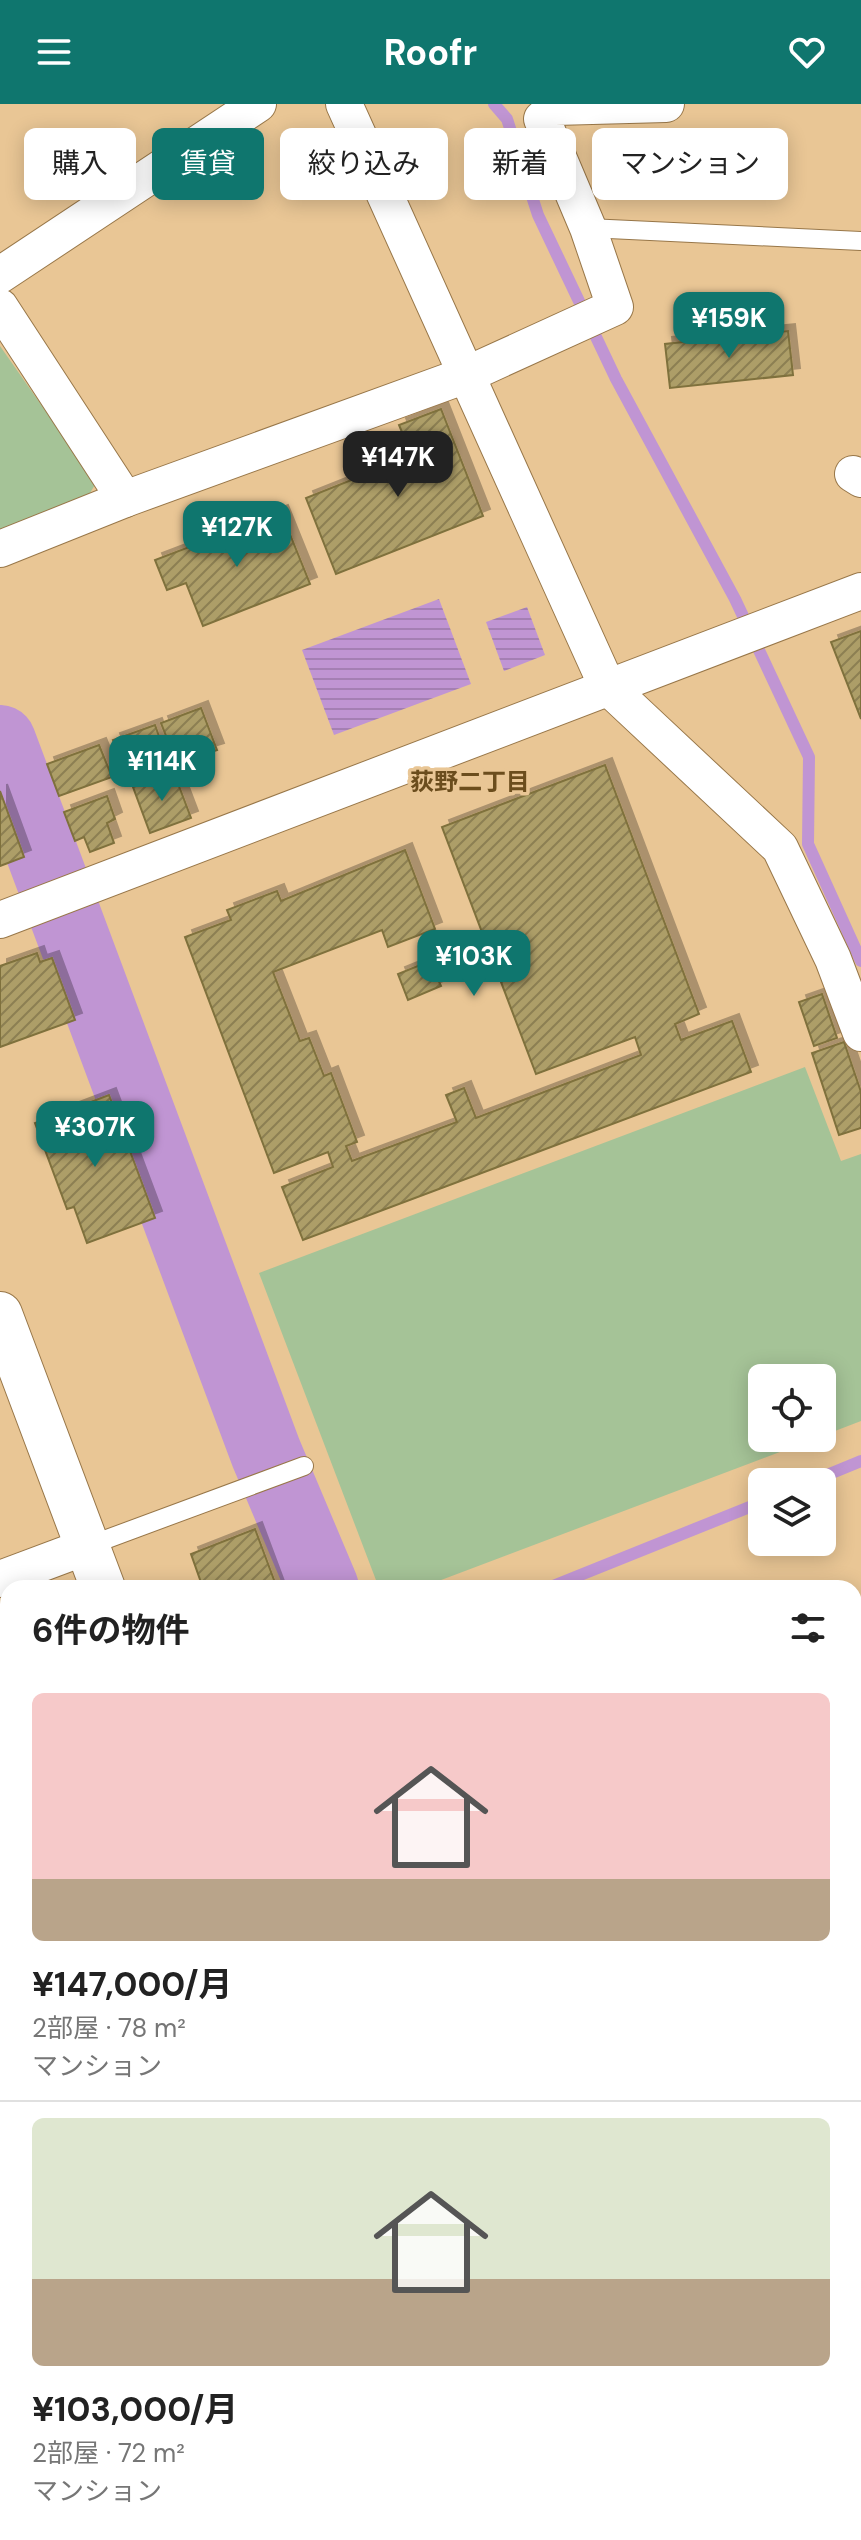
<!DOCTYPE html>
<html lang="ja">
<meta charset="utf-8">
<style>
body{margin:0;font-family:"DM Sans","Noto Sans JP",sans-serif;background:#f6f6f6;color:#222;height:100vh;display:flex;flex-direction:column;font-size:30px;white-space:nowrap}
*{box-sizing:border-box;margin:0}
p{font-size:26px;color:#767676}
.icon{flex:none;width:44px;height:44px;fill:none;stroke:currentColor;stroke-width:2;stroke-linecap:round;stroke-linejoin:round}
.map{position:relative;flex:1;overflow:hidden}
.details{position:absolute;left:0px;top:1476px;width:862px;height:960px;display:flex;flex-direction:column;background:#fff;border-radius:24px 24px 0 0;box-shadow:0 4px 20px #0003}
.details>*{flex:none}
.top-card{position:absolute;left:24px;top:24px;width:814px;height:72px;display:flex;gap:16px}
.buttons{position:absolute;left:748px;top:1260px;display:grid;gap:16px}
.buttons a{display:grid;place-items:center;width:88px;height:88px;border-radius:12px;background:#fff;box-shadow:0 4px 20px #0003;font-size:40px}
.price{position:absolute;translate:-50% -68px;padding:0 18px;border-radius:16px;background:#0f766e;color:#fff;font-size:26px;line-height:52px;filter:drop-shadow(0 2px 4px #0008)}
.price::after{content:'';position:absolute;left:50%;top:48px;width:24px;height:18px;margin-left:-12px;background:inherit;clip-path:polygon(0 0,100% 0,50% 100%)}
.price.selected{background:#222;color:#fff}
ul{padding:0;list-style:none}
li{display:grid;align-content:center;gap:16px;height:424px;padding:0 32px}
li+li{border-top:2px solid #e0e0e0}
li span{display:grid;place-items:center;height:248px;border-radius:12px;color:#555}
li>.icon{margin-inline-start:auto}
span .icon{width:144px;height:144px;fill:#fffc;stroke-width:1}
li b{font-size:34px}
h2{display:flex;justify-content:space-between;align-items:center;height:96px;padding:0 32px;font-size:34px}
.tag{padding:0 28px;border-radius:12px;background:#fff;box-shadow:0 4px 20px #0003;font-size:28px;line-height:72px}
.tag.selected{background:#0f766e;color:#fff}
header{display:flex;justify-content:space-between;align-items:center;height:104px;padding:0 32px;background:#0f766e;color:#fff;font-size:36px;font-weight:700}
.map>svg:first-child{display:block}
.green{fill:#a5c397}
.water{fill:url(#water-rules)}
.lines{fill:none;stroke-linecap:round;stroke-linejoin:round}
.stream{stroke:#c095d3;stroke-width:12}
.river{stroke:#c095d3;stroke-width:72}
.building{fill:url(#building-hatch);stroke:#7f713c;stroke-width:2;filter:url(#shadow)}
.service-casing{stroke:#987749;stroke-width:20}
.minor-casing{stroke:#987749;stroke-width:38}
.tertiary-casing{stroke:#987749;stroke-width:46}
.service{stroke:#fff;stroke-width:18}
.minor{stroke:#fff;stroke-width:36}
.tertiary{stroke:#fff;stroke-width:44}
.labels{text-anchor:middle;stroke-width:7;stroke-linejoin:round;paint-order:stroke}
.neighbourhood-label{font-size:24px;font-weight:bold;fill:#6b4d1d;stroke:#e9c695}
</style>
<header><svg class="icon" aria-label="menu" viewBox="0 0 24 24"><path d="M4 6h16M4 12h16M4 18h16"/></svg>Roofr<svg class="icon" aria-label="heart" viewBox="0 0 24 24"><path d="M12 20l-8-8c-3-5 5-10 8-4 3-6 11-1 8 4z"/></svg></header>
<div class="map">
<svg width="861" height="2436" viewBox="0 0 861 2436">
<defs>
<pattern id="water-rules" width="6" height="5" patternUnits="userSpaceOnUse" patternTransform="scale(2)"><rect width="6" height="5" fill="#c095d3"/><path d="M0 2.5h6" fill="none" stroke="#a47fb3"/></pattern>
<pattern id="building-hatch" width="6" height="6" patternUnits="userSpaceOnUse" patternTransform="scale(2)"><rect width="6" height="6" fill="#ad9e67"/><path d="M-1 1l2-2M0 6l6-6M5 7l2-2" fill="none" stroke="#8c7f52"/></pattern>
<filter id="shadow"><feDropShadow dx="7" dy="-7" stdDeviation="0" flood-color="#0004"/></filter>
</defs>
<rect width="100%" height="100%" fill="#e9c695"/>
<g class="green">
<path d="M0,242L96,379L87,394L0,429Z"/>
<path d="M805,963L841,1057L861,1050V1317L822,1332V1274H762V1334H817L420,1484H379L259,1169Z"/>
</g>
<g class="water">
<path d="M439,495L471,580L334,631L302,546Z"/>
<path d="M527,503L545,551L504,567L486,518Z"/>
</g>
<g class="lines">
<g class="stream">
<path d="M494,0L507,15L538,111L616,275L735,495L809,653L808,740L861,857"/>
<path d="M810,1378L861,1357"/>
<path d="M548,1484L762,1398"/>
</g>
<g class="river">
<path d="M0,637L266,1349L323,1484"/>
<path d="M0,1696L8,1693"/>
</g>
</g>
<g class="building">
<path d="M788,227L793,271L670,284L665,240Z"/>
<path d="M441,305L483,412L336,470L306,394L412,352L399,321Z"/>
<path d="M281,408L310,480L203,522L186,479L167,486L155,456Z"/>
<path d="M861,527V615L831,538Z"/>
<path d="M201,604L217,646L191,654L185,637L170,642L161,619Z"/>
<path d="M155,621L168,658L127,673L113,636Z"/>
<path d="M99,641L112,673L59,692L47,660Z"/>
<path d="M605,661L699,910L675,920L681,936L732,917L751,968L303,1136L282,1083L333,1063L328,1048L274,1069L185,833L231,816L227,806L277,787L281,797L405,746L435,825L388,843L382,826L273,868L300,937L309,934L324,972L331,969L357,1038L346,1042L352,1057L457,1018L446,991L464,984L476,1014L641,951L635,933L536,970L442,723Z"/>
<path d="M174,669L191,714L150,729L133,683Z"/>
<path d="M0,687L24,753L0,762Z"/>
<path d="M107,692L115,715L107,719L114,739L90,748L84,733L75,737L64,708Z"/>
<path d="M37,849L40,858L52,854L75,916L0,943V862Z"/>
<path d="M430,857L441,882L408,896L398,870Z"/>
<path d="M822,890L837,934L814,942L799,898Z"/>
<path d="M844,938L861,988V1024L839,1031L812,949Z"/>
<path d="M109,991L155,1114L87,1139L74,1103L67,1105L35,1019Z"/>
<path d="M255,1425L277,1484H203L191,1450Z"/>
<path d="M8,2199V2321L0,2324V2202Z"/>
<path d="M0,2416L8,2428L14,2436H0Z"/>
<path d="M462,2428H502L508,2436H451Z"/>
<path d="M568,2428H584L590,2436H557Z"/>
</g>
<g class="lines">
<g class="service-casing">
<g id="service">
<path d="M588,124L861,137"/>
<path d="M88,1442L304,1362"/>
</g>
</g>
<g class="minor-casing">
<g id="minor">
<path d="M344,0L607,582L780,744L833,855L861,929"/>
<path d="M0,171L258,0"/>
<path d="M0,203L125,395"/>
<path d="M853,370L861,375"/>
<path d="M0,445L125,395L466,271L615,203L588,124L542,15L555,3L666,0"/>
<path d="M0,816L861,487"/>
<path d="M0,1475L88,1442"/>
<path d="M854,2040L861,2037"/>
<path d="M854,2337L861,2347"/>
<path d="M0,2377L8,2373"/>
<path d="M408,2436L412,2428"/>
<path d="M739,2436L750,2428"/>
</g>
</g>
<g class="tertiary-casing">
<g id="tertiary">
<path d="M0,1210L103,1484"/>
<path d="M854,1581L861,1578"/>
<path d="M854,1649L861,1646"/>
<path d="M0,1920L8,1917"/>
<path d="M0,1986L8,1983"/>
</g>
</g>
<use href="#service" class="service"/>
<use href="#minor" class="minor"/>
<use href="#tertiary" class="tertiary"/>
</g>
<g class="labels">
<g class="neighbourhood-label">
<text x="470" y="686">荻野二丁目</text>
</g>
</g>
</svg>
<div class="buttons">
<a><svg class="icon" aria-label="locate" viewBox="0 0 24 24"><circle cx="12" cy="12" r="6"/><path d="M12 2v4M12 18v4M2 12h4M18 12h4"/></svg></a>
<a><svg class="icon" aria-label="layers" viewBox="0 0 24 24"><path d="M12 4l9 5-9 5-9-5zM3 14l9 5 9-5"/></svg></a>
</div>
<b class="price" style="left:729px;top:256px">¥159K</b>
<b class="price selected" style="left:398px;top:395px">¥147K</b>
<b class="price" style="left:237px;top:465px">¥127K</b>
<b class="price" style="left:162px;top:699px">¥114K</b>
<b class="price" style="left:474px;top:894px">¥103K</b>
<b class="price" style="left:95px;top:1065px">¥307K</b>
<div class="top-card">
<a class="tag">購入</a>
<a class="tag selected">賃貸</a>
<a class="tag">絞り込み</a>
<a class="tag">新着</a>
<a class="tag">マンション</a>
</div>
<section class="details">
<h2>6件の物件<svg class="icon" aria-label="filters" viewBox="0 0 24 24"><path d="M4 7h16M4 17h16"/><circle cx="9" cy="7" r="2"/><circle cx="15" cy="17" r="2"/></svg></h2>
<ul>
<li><span style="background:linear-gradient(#f6c9c9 75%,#b9a48a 0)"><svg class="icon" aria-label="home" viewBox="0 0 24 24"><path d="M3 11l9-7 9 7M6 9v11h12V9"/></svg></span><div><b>¥147,000/月</b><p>2部屋 · 78 m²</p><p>マンション</p></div></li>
<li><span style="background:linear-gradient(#dfe7d0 65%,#b9a48a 0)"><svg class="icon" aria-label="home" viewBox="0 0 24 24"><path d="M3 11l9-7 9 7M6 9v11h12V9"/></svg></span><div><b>¥103,000/月</b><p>2部屋 · 72 m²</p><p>マンション</p></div></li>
</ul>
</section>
</div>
